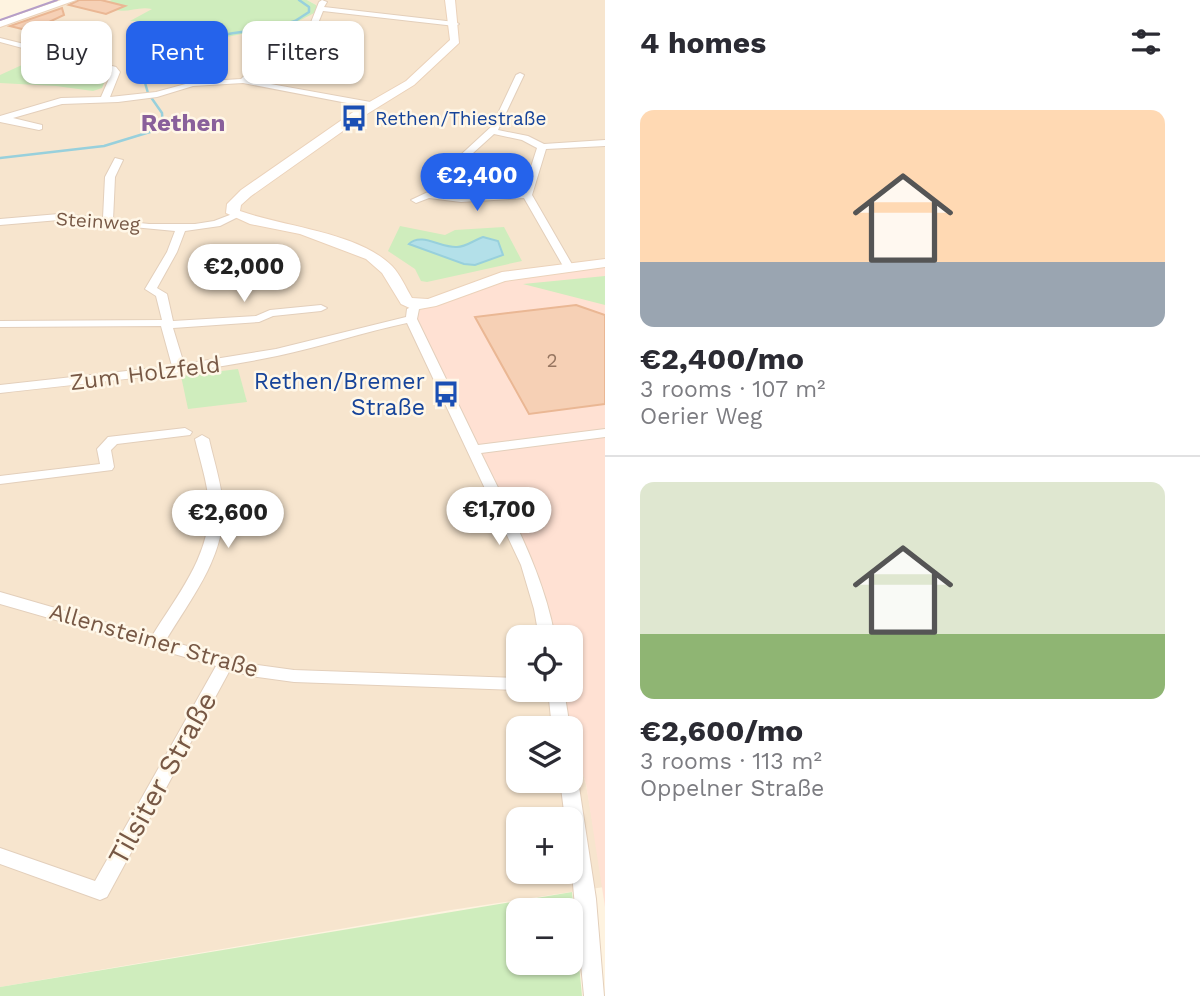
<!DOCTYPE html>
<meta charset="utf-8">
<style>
body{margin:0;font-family:"Work Sans",sans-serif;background:#f2f2f3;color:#2b2b33;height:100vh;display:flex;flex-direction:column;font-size:26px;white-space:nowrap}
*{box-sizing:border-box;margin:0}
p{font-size:23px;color:#7c7c81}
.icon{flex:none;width:38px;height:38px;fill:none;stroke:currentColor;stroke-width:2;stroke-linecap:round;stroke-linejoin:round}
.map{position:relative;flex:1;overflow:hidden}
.drawer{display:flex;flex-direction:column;background:#fff;width:595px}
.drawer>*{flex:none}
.banner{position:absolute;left:21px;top:21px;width:478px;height:63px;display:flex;gap:14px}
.controls{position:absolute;left:506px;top:625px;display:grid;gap:14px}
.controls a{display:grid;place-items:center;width:77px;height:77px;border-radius:14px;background:#fff;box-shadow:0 2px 5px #0004;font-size:35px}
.price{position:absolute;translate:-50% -60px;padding:0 16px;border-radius:24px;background:#fff;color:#222;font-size:23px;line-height:46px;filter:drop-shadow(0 2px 4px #0008)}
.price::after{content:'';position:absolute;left:50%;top:42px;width:21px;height:16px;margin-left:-10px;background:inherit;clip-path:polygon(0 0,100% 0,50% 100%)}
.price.on{background:#2563eb;color:#fff}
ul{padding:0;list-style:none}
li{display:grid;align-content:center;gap:14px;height:371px;padding:0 35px}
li+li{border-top:2px solid #e1e1e2}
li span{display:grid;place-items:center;height:217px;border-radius:14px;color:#555}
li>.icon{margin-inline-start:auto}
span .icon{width:126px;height:126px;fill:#fffc;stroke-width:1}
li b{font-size:30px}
h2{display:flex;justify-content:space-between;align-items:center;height:84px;padding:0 35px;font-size:30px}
.chip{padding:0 24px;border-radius:14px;background:#fff;box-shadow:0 2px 5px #0004;font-size:24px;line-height:63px}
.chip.on{background:#2563eb;color:#fff}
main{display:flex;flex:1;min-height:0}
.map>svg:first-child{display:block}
.residential{fill:#f7e5ce;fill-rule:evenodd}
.commercial{fill:#ffe1d3}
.green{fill:#cfedbd;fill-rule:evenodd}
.water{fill:#b3e0e9;stroke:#98d0dc;stroke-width:2}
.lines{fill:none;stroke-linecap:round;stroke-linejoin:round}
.stream{stroke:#98d0dc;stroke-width:2.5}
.building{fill:#f6d0b5;stroke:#eab794;stroke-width:2}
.street-casing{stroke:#e3cfbb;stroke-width:2}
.secondary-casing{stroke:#ebd2ba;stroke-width:2}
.street{fill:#fff;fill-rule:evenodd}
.secondary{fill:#fff;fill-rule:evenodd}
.tram{stroke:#b69ec8;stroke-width:2}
.labels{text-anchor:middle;stroke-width:5;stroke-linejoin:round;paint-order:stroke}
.far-transit-label{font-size:19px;fill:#164399;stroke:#fff7e8;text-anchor:start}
.far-street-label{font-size:19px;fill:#775845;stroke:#fff7e8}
.number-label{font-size:19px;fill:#977661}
.street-label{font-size:23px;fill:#775845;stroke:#fff7e8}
.transit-label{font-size:23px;fill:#164399;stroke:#fff7e8;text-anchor:end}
.far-district-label{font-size:24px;font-weight:bold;fill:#89609b;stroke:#fff7e8}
.near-street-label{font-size:28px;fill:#775845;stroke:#fff7e8}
</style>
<main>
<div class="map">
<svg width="605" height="996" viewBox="0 0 605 996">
<rect width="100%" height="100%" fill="#fef3e0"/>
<path class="residential" d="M74,0H143L154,9L131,21L156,22L143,37L293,24L316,5L307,0H605V264L528,565L547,637H518V690H557L569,728H518V780H570L571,734L586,784L604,887L451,910L0,987V24ZM518,819H570V872H518Z"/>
<path class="commercial" d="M605,264V907L586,784L557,690H570V637H547L542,609L411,319L423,308L497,279Z"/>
<g class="green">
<path d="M112,0H307L316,5L318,11L293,24L201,42L142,38L156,22L130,21L152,9C138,6 129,13 115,10L124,5H99Z"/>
<path d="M46,54L104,69L108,73L102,88L93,91L56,86L0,83V75Z"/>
<path d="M400,226L445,235L455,230L504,227L522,261L427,282L421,281L415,269L388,251Z"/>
<path d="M605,276V305L523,284Z"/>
<path d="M238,369L247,402L188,409L181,376Z"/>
<path d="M572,892L582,996H0V987ZM518,910H570V962H518Z"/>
</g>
<path class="water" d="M483,237L498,241L503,255L475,265L464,264L409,244C421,232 441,248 457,247C466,247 474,240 483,237Z"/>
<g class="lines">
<path class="stream" d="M0,158L104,146L163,128L162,113L148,93L143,76C180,26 242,39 295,21L309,12V7L299,0"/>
</g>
<g class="building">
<path d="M79,0H101L125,6L106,14L69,5Z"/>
<path d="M62,8L64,15L30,31L10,26Z"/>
<path d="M167,24L190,26L181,38L158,36Z"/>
<path d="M576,305L605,315V404L529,414L475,317Z"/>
</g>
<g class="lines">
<g class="street-casing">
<g id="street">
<path d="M322,0L327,2L324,7L455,22L459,24L455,26L323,11L312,38L263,68L249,80L376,103L377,105L373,108L243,83L193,86L157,97L118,102L62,104L13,118L42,125V129L39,130L0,122V116L61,98L101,97L112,72L0,42V38L116,67L120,72L110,97L156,92L193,82L241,79L257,64L306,35L319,2Z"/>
<path d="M520,73L524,75L498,130L528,136L544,144L605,140V146L546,149L532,195L573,266L572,268L568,269L563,266L524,198L461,202L429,198L416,203L411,200L428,192L461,196L523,192L537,148L522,140L494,134L462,163L454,161L492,126L516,75Z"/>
<path d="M115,158L123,160L115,177L113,220L149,224H195L214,221L235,213L240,216L220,226L185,231L177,252L157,288L167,294L173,321L256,316L270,310L321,305L327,308L321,311L273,316L259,322L173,328L184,364L276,349L406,317L407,309L413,306L419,309L417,319L478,445L605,429V437L481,453C510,513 543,571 555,637H539L534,609L521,565L407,323C363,332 321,347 277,356C186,375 92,382 0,393V385L172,366L161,326L0,327V321L162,320L156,296L145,289L167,252L175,231L59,220L0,225V219L59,214L103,218L105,177Z"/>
<path d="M185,428L192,432L190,435L117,444L111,450L114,467L112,470L0,484V476L100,464L97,449L108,437Z"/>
<path d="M202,435L209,439C214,462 222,484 223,508C225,557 190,600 166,640L251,664L294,670L518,678V690H521H518L294,682L251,676L230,670L107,897L100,900L0,864V848L95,881L216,666L0,604V592L152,636C177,595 212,554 209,503C207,481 200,460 195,439Z"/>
<path d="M548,690H564L570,728H552Z"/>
<path d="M570,773L575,775L578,780L596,899L604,996H584C579,937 570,878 570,819H565L560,780H570Z"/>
</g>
</g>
<g class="secondary-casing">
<g id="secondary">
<path d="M61,0H76L0,27V21Z"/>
<path d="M445,0H455L459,43L414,85L367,114L251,196L241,205L240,211C284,227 358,232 392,266C400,274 406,288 412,298L428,299L502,272L605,259V267L505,281L436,306L414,310L401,304L382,273L366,259L300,234L250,224L226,213L227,204L241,190L359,108L406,81L450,40Z"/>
</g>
</g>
<use href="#street" class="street"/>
<use href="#secondary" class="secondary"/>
<path class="tram" d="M0,20L57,0"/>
</g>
<defs>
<g id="bus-bare" transform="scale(2.1)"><path d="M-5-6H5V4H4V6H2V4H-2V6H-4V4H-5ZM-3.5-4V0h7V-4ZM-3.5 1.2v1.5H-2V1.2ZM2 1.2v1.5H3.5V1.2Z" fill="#1a4fb4" stroke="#fff7e8" stroke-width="2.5" paint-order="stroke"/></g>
</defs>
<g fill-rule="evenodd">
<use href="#bus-bare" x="354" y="118"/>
<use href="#bus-bare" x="446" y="394"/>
</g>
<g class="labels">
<g class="far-transit-label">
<text x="375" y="125">Rethen/Thiestraße</text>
</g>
<g class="far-street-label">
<text transform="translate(98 221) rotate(4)" y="7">Steinweg</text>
</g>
<g class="number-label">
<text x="552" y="367">2</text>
</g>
<g class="street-label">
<text transform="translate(145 373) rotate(-7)" y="8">Zum Holzfeld</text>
<text transform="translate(154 640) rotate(16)" y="8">Allensteiner Straße</text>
</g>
<g class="transit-label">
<text x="425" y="389">Rethen/Bremer<tspan x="425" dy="26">Straße</tspan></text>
</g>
<g class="far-district-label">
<text x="183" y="131">Rethen</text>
</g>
<g class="near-street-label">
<text transform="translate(162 778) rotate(-61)" y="10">Tilsiter Straße</text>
</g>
</g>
</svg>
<div class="controls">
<a><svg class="icon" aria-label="locate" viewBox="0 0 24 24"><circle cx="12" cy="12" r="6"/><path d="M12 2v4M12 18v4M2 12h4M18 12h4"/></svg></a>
<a><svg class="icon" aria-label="layers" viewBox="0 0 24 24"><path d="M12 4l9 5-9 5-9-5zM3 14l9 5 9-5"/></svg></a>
<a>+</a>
<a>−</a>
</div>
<b class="price on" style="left:477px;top:213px">€2,400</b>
<b class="price" style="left:244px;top:304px">€2,000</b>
<b class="price" style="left:499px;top:547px">€1,700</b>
<b class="price" style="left:228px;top:550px">€2,600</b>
<div class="banner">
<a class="chip">Buy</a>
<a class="chip on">Rent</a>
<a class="chip">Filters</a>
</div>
</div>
<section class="drawer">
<h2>4 homes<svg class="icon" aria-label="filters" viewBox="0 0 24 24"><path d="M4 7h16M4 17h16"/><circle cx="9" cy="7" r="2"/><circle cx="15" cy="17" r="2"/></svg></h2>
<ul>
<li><span style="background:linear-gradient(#ffd9b3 70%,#9aa5b1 0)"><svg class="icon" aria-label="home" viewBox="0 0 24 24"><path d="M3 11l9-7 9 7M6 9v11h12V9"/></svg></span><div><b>€2,400/mo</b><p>3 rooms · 107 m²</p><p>Oerier Weg</p></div></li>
<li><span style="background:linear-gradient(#dfe7d0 70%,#8fb573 0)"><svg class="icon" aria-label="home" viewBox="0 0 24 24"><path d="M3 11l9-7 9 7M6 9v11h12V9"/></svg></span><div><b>€2,600/mo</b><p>3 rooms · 113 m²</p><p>Oppelner Straße</p></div></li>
</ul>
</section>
</main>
